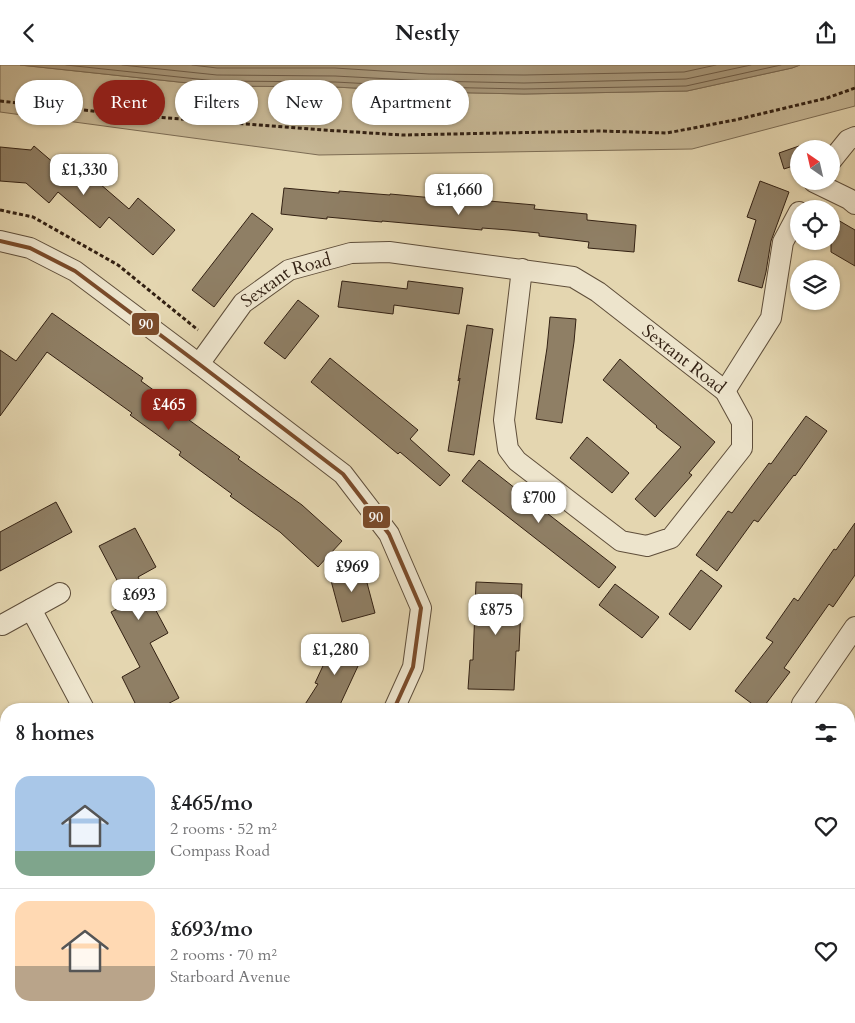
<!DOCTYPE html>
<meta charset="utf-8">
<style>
body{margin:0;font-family:Cardo,serif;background:#f6f6f6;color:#202124;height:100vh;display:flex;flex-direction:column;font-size:19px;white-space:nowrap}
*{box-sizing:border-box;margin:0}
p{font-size:16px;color:#757577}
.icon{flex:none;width:28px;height:28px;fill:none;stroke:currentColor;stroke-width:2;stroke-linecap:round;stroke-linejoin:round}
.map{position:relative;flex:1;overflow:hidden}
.side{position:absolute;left:0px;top:638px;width:855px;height:321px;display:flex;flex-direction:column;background:#fff;border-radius:20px 20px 0 0;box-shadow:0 1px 4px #0004}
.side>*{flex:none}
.guide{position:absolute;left:15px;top:15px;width:500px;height:45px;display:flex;gap:10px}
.needle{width:32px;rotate:326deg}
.controls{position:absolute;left:790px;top:75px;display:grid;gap:10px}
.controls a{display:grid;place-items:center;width:50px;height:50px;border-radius:50%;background:#fff;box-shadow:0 1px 4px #0004;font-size:25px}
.price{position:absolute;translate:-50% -42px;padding:0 11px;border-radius:10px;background:#fff;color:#222;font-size:16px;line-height:32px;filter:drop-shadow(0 1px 2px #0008)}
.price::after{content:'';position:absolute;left:50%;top:30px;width:15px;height:11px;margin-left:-8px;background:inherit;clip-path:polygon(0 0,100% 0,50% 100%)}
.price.on{background:#8f2418;color:#fff}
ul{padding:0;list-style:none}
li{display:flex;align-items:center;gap:15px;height:125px;padding:0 15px}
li+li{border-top:1px solid #e0e0e0}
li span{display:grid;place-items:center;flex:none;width:140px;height:100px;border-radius:15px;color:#555}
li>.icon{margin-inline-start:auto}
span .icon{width:60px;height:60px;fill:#fffc;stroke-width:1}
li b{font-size:21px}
h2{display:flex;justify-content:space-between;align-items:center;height:60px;padding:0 15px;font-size:21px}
.pill{padding:0 18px;border-radius:22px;background:#fff;box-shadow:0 1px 4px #0004;font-size:18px;line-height:45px}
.pill.on{background:#8f2418;color:#fff}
header{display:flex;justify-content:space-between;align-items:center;height:65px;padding:0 15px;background:#fff;font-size:22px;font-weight:600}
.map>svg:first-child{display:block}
.green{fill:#c6b795;stroke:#7c6c54}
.water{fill:#a8987b;stroke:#796851}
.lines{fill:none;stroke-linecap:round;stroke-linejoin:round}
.shore{stroke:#6e5c47;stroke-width:1}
.building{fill:#8f7f65;stroke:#332113}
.minor-casing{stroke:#5f4e3a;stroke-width:22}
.path{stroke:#332113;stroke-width:3;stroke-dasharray:4 2.5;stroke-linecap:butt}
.minor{stroke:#ede4cc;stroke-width:20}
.bus-1-casing{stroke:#ede4cc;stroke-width:8}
.bus-1{stroke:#7a4b2a;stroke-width:4}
.labels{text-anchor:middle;stroke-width:4;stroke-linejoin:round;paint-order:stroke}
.street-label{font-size:18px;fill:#332113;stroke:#ede4cc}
.line-badge{stroke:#ede4cc;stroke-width:2}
.badge-label{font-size:14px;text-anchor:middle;font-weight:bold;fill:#fff}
</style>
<header><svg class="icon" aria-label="back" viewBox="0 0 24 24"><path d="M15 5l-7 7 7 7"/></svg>Nestly<svg class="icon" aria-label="share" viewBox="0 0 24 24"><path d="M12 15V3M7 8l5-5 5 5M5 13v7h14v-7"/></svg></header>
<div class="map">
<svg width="855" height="958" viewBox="0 0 855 958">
<rect width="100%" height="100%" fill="#e4d6b0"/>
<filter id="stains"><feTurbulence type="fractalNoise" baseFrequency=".004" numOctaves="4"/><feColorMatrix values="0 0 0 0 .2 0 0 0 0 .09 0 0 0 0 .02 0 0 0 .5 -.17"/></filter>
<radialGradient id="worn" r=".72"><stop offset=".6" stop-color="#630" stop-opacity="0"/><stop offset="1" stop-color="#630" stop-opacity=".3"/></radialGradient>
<path class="green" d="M0,0H20L216,21L335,22L429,27L524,29L687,26L792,3L800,0H855V41L692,84L319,90L0,47Z"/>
<path class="water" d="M20,0H800L792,3L687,26L524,29L429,27L335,22L216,21Z"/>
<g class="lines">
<g class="shore">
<path d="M66,0L216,16L335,17L429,22L524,24L686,21L781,0"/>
<path d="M122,0L217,10L335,11L429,16L524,18L686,14L751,0"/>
<path d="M192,0L217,3H335L429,9L524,10L684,7L716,0"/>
</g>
</g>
<g class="building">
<path d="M34,81L76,117L85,106L129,144L138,133L175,165L153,190L109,152L100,163L58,127L49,138L26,118L0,116V82L31,85Z"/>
<path d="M799,81V99L784,104L779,88Z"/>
<path d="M760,116L789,127L771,176L766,207L762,223L738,216L756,155L747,152Z"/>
<path d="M284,123L339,128V126L390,130V129L489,138V136L535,140L534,144L587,149V155L636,160L634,187L588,183L589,177L539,171V168L509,165L482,163V165L382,156V157L327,152V154L281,149Z"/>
<path d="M252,148L273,164L214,242L192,225Z"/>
<path d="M831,151L855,165V201L831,187Z"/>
<path d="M342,216L407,224L408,216L463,223L459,249L394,240L393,249L338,242Z"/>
<path d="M298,235L319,251L285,294L264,278Z"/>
<path d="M52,248L143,313L141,316L191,352L189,355L240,392L238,394L302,440L342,476L318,502L280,467L230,431L232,429L179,390L181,387L130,350L132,348L47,287L0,351V285L16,296Z"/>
<path d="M550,252L576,254L574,277L562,358L536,354L547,283Z"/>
<path d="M467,260L493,264L474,390L448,386L460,313L458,316Z"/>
<path d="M330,293L418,365L410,374L450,410L440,421L400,387L398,389L311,317Z"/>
<path d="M620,294L715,377L689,408L692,410L655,452L635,434L681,382L656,362L657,361L603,315Z"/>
<path d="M806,351L827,366L795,411L794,410L758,457L754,455L717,506L696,490L728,446L732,448L769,398L771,399Z"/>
<path d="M587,372L629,408L612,428L570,393Z"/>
<path d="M479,395L616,502L599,523L462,416Z"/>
<path d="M56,437L72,467L0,506V467Z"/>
<path d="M855,458V510L833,542L829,539L784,603L790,607L762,644H759L735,626L773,577L766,573L794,533L798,536L834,484L836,485Z"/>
<path d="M135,463L156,502L138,512L168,568L150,578L179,633L158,644H138L122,612L140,602L111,547L129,538L99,481Z"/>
<path d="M362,499L375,548L342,557L329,508Z"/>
<path d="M701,505L722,521L690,565L669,549Z"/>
<path d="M476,517L522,519L519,586H516L514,625L468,624L470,595H473Z"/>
<path d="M615,519L659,552L642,573L599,540Z"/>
<path d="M336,573L365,586L338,644H302L318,619L315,618Z"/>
</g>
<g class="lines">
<g class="minor-casing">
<g id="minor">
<path d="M831,96L848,75L855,72"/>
<path d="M814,117L849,134L855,139"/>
<path d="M0,176L30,183L75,206L199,299L343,409L389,469L421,543L413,602L394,644"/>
<path id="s1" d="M199,299L243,238L289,205L351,188L389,187L573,212L598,227L725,326L742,357V383L671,473L647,481L621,476L517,396L508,384L504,355L522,204"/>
<path d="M725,326L771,253L783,177L799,147"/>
<path d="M31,544L84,644"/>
<path d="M2,560L60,528"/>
<path d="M801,644L802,639L855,562"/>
<path d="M849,724L855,728"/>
<path d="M849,796L852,775L855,769"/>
<path d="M849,827L855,828"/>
<path d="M0,890H6"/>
<path d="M849,945L855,937"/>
<path d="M330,958L331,952"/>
<path d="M591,958L595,952"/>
</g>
</g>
<g class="path">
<path d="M0,36L130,50L323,65L402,70L600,66L667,68L735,55L827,33L855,23"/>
<path d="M0,145L33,152L118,200L198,265"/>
<path d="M618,958L622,952"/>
</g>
<use href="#minor" class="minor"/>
<g class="bus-1-casing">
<path id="bus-1" d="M0,176L30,183L75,206L199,299L343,409L389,469L421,543L413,602L394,644"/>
</g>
<use href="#bus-1" class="bus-1"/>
</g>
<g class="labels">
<g class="street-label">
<text dy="6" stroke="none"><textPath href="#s1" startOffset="125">Sextant Road</textPath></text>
<text dy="6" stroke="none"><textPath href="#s1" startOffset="558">Sextant Road</textPath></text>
</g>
</g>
<g class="line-badge">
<rect x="131" y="247" width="29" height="24" rx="5" fill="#7a4b2a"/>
<rect x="362" y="440" width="29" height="24" rx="5" fill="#7a4b2a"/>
</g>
<g class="badge-label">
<text x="146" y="264">90</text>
<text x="376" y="457">90</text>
</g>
<rect width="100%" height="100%" filter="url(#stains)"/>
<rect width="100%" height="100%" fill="url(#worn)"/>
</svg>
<div class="controls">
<a><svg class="needle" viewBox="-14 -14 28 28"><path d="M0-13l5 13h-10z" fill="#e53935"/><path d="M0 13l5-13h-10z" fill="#757577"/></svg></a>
<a><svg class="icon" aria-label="locate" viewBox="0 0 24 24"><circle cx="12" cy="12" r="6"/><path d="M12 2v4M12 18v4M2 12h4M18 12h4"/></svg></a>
<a><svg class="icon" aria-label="layers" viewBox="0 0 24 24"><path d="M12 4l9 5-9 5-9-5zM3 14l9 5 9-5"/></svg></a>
</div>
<b class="price" style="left:84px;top:131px">£1,330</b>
<b class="price" style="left:459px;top:151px">£1,660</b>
<b class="price on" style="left:169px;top:366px">£465</b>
<b class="price" style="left:539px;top:459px">£700</b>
<b class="price" style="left:352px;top:528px">£969</b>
<b class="price" style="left:139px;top:556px">£693</b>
<b class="price" style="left:496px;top:571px">£875</b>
<b class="price" style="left:335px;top:611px">£1,280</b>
<div class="guide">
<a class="pill">Buy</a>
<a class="pill on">Rent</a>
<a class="pill">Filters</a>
<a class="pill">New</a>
<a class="pill">Apartment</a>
</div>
<section class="side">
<h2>8 homes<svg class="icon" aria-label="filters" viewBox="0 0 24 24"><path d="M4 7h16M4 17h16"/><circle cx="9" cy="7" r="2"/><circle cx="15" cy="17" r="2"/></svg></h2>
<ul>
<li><span style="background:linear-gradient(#a9c7e8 75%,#7fa58c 0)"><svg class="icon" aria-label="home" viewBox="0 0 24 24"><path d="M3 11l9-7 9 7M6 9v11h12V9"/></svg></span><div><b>£465/mo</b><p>2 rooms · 52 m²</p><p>Compass Road</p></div><svg class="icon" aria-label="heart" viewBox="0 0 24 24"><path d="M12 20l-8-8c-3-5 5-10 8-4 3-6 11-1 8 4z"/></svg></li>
<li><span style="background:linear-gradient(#ffd9b3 65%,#b9a48a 0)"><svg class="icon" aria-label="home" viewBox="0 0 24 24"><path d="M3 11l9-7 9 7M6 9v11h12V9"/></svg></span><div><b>£693/mo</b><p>2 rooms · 70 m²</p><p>Starboard Avenue</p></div><svg class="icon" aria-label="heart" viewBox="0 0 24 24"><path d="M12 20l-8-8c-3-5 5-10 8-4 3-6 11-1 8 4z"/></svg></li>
</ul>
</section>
</div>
